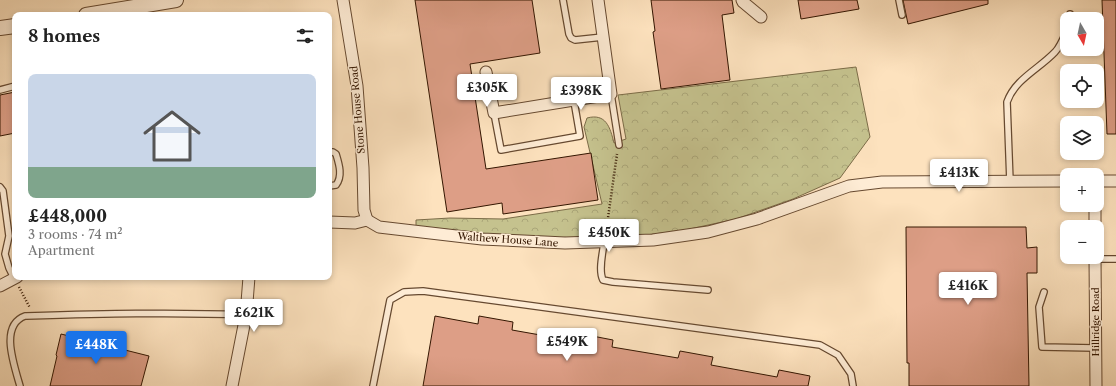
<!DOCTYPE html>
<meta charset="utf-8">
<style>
body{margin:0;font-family:"Libre Caslon Text",serif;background:#f6f6f6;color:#222;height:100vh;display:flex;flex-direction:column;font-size:15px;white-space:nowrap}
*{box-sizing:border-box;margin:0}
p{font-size:13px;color:#767676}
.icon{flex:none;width:22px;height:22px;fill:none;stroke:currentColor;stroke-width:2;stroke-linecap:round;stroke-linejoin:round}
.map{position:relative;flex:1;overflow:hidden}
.side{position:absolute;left:12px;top:12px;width:320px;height:268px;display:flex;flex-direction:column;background:#fff;border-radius:8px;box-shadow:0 2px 6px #0003}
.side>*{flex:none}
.needle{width:26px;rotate:171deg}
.tools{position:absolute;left:1060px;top:12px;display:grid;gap:8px}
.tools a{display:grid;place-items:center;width:44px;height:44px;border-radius:8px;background:#fff;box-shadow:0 2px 6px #0003;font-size:20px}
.price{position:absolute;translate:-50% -34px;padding:0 9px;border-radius:4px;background:#fff;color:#222;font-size:13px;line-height:26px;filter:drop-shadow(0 1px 2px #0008)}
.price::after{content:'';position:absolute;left:50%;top:24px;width:12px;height:9px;margin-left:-6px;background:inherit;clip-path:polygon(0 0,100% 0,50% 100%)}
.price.active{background:#1a73e8;color:#fff}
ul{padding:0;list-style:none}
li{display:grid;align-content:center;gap:8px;height:212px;padding:0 16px}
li+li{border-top:1px solid #e0e0e0}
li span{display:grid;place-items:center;height:124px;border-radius:8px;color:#555}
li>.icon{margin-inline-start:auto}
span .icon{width:72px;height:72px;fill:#fffc;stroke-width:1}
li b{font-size:17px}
h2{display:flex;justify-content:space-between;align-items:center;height:48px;padding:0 16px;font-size:17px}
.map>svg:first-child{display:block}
.forest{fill:url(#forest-crowns);stroke:#7c6c48}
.building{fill:#dd9e86;stroke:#341601}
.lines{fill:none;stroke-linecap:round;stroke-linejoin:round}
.service-casing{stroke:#664930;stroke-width:8}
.minor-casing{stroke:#664930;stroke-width:13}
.tertiary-casing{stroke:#664930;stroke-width:16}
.path{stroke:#341601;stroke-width:2.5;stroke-dasharray:1 2;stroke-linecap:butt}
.service{stroke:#feecd5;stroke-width:5.5}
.minor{stroke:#feecd5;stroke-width:11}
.tertiary{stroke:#feecd5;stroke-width:14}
.labels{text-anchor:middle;stroke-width:3;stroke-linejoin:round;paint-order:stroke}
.street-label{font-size:10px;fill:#341601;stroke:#feecd5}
</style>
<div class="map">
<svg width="1116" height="386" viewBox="0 0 1116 386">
<defs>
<pattern id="forest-crowns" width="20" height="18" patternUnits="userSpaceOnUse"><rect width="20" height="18" fill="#c5c28e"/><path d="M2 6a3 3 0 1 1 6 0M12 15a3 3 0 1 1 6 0" fill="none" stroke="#aaa679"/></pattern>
</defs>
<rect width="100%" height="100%" fill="#fde2be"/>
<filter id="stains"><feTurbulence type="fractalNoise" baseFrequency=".005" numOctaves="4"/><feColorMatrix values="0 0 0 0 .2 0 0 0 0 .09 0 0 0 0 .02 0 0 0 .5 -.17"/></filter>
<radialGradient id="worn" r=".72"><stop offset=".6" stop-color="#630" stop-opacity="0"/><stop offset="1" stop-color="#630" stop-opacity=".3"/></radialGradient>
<path class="forest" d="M856,67L870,137L840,178L793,199L736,219L685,230L630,237L572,238L509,236L416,226V220L450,218L503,219L602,204L584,127L587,118C606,113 610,127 614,143L626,139L618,95Z"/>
<g class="building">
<path d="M415,0H532L540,53L470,64L486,169L591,153L598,200L503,214L502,203L447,212Z"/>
<path d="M651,0H732L734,13L722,15L730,80L661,89L653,32L655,31Z"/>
<path d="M798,0H857L859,9L801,19Z"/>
<path d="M903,0H988V4L908,24Z"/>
<path d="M1102,0H1116V134H1107Z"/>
<path d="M15,92V133L0,136V95Z"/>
<path d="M906,227H1026L1027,248L1037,247V273H1027L1029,386H909V363H907Z"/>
<path d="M435,316L478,324L479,316L513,322L512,330L580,342L582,334L613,340L612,347L678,358L680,351L713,357L711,365L777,377L779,370L810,376L808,386H423Z"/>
<path d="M61,334L149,356L141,386H50L57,356L56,355Z"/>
</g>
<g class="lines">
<g class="service-casing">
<g id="service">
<path d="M563,0L569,34L571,38L575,40L603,37"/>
<path d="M899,0L902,15"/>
<path d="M1069,19L1070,14"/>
<path d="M0,90L15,86"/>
<path d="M611,94L619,145"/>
<path d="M494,113L501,150L580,136L574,101"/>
<path d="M329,152H333L336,154C339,164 343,176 336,185L329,186"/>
<path d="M1010,182L1007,102C1015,79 1039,69 1055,52C1060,47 1064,37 1067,30"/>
<path d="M0,187L3,191L9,236L5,254L9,268L14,278"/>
<path d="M604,242C603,253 598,270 603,280L613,282L708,290"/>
<path d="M1095,259H1116"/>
<path d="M1044,292L1039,307L1042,347L1095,348"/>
<path d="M20,386C13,362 0,325 25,316C99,314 172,312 246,315"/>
<path d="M373,386L390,300L404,292L423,291L820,345L838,355L851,374L853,386"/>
</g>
</g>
<g class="minor-casing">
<g id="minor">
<path d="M343,0L357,86L363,168L364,210L367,220"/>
<path d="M742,0L743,2L761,17"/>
<path d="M486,72L494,113L611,94L598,0"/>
<path d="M1097,181H1116"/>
<path d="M1095,205V227"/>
<path d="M367,220L379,227L482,239L565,243L653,240L708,232L757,219L849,186L882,182L1067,181"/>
<path d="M329,222L355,223L367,220"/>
<path d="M1095,257L1096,386"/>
<path d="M0,286L17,277"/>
<path d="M232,386L246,315L249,277"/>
</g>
</g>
<g class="tertiary-casing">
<g id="tertiary">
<path d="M86,15L176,0"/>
<path d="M0,28L15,26"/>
</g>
</g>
<g class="path">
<path d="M606,232L617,154"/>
<path d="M19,287L30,308"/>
</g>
<use href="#service" class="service"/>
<use href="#minor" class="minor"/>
<use href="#tertiary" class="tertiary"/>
</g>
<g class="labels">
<g class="street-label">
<text transform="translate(357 110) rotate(-95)" y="4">Stone House Road</text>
<text transform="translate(508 239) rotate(4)" y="4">Walthew House Lane</text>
<text transform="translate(1095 322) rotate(-90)" y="4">Hillridge Road</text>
</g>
</g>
<rect width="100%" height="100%" filter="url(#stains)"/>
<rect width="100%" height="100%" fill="url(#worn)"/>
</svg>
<div class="tools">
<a><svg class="needle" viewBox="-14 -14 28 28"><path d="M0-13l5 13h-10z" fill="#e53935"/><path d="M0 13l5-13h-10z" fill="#767676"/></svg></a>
<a><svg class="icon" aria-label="locate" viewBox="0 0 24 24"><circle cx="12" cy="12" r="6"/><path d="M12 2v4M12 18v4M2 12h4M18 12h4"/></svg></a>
<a><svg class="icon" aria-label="layers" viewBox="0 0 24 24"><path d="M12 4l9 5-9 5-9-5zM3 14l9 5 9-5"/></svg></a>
<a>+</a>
<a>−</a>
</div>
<b class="price" style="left:487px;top:108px">£305K</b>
<b class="price" style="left:581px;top:111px">£398K</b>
<b class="price" style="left:959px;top:193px">£413K</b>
<b class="price" style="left:609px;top:253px">£450K</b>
<b class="price" style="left:968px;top:306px">£416K</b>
<b class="price" style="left:254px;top:333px">£621K</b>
<b class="price" style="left:567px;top:362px">£549K</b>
<b class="price active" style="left:96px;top:365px">£448K</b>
<section class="side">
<h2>8 homes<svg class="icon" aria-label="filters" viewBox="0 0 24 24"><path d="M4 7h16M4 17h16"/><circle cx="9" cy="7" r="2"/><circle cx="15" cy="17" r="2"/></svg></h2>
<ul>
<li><span style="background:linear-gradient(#c9d6e8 75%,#7fa58c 0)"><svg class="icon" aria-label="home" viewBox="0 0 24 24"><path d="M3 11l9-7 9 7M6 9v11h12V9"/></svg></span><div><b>£448,000</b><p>3 rooms · 74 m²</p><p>Apartment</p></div></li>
</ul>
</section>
</div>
